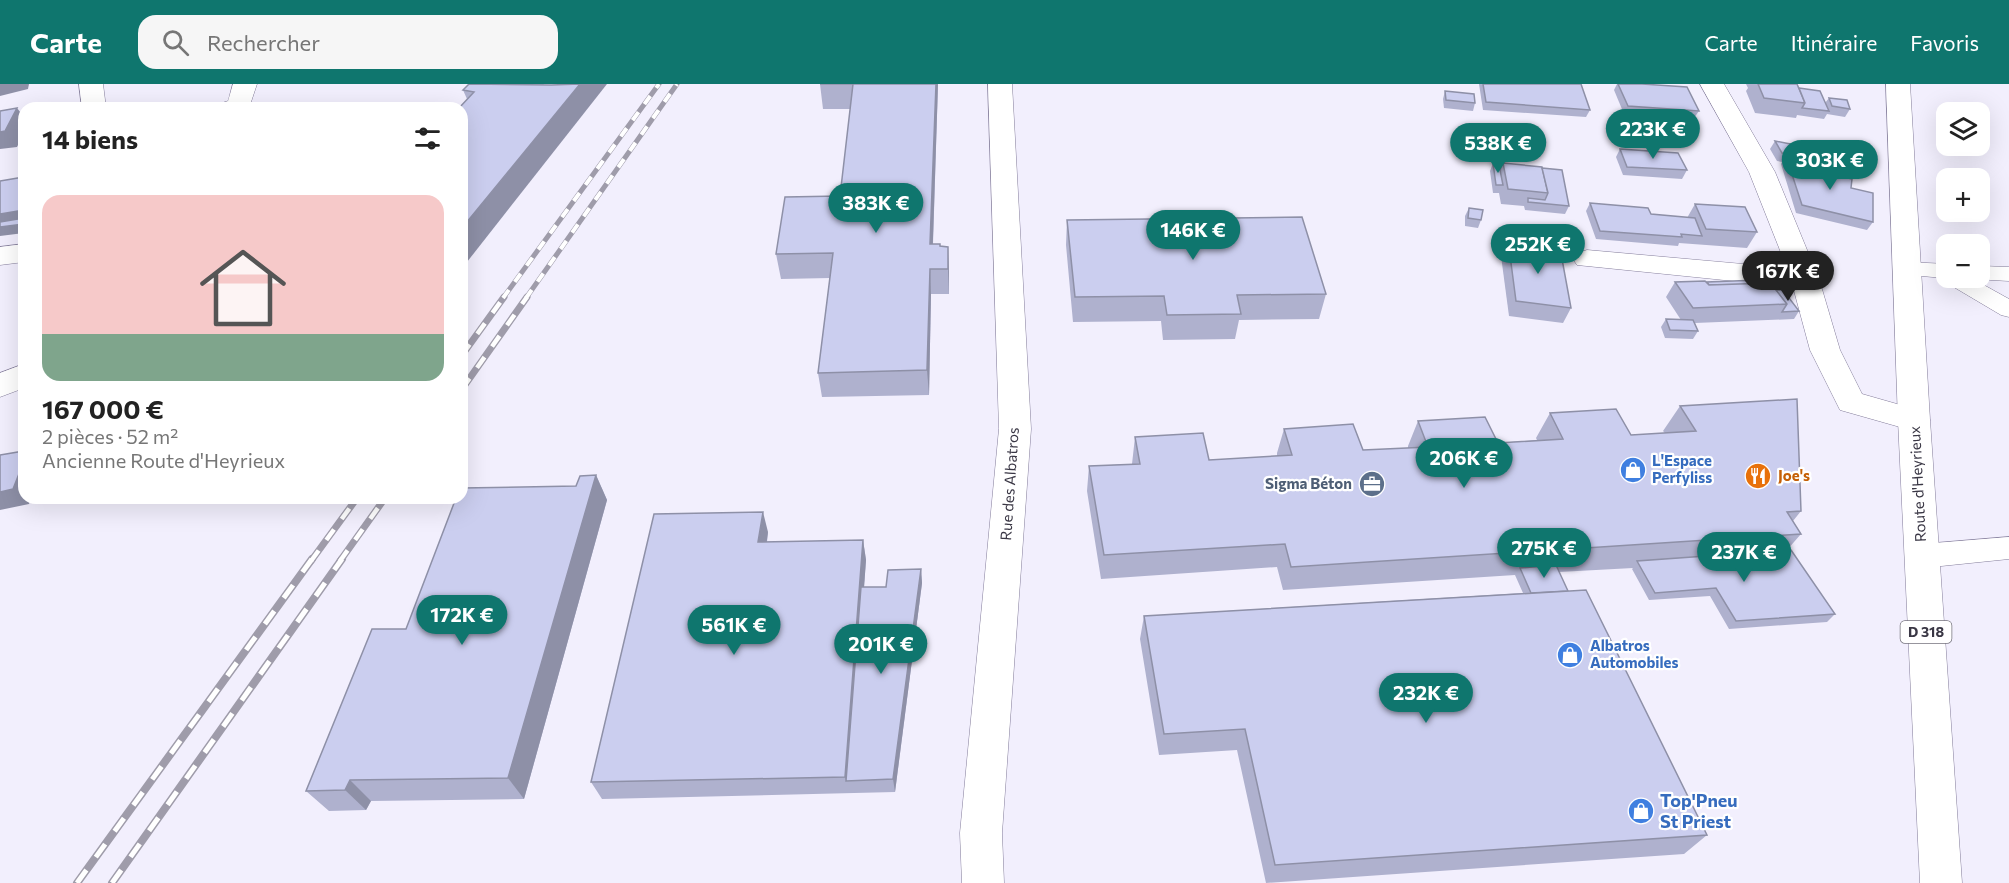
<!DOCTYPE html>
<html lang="fr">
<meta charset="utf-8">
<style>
body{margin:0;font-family:Commissioner,sans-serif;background:#f6f6f6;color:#222;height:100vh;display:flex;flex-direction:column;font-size:22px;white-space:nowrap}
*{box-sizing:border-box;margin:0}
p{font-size:20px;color:#767676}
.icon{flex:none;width:33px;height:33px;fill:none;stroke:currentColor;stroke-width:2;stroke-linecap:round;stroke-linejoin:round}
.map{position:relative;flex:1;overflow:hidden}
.details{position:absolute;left:18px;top:18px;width:450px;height:402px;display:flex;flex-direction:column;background:#fff;border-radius:18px;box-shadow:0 6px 24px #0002}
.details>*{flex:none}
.fabs{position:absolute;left:1936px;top:18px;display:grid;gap:12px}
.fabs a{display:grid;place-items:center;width:54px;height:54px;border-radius:12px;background:#fff;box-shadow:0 6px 24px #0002;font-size:30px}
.price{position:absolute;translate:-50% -51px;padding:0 14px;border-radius:21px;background:#0f766e;color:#fff;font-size:20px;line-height:39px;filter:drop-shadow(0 2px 3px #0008)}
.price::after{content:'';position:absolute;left:50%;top:36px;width:18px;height:14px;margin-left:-9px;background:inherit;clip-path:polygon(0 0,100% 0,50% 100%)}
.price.active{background:#222;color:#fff}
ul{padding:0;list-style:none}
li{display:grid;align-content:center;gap:12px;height:318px;padding:0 24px}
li+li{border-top:2px solid #e0e0e0}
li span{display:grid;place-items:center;height:186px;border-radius:18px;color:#555}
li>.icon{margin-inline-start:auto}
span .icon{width:108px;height:108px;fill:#fffc;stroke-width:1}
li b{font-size:26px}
h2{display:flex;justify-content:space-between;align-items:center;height:72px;padding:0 24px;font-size:26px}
header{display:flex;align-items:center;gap:36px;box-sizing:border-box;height:84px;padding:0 30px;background:#0f766e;color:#fff}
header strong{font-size:28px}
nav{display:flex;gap:33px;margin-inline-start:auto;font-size:21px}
.search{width:420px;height:54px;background:#f6f6f6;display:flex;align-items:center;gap:15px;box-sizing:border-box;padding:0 21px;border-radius:18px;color:#767676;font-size:22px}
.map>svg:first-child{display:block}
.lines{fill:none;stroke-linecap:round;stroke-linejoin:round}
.service-casing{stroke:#837c9a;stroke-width:1}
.minor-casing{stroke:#837c9a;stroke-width:1}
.primary-casing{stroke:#837c9a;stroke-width:1}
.service{fill:#fff;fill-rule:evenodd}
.minor{fill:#fff;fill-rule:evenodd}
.primary{fill:#fff;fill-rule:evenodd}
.rail-far2-casing{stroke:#9f9caa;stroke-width:5}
.rail-far1-casing{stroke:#9f9caa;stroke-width:7}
.rail-casing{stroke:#9f9caa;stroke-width:8}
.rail-far2{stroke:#fff;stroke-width:4;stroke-dasharray:10;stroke-linecap:butt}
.rail-far1{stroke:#fff;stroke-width:4.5;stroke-dasharray:13;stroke-linecap:butt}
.rail{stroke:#fff;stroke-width:5;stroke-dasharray:16;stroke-linecap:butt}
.wall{fill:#afb1ce}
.shaded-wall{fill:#8e90a7}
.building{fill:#cbceef;stroke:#8e90a7;stroke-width:1.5}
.labels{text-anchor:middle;stroke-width:4.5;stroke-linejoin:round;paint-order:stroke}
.shield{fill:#fff;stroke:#75737d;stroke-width:1.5}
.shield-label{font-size:14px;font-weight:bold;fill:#3a3745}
.shop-label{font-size:15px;font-weight:bold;fill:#366cbe;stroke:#fff;text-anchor:start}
.food-label{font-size:15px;font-weight:bold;fill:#c56008;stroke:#fff;text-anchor:start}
.street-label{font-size:15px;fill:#3a3745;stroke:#fff}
.service-label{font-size:15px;font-weight:bold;fill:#4e5e75;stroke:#fff;text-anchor:end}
.near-shop-label{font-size:18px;font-weight:bold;fill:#366cbe;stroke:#fff;text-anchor:start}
</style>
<header>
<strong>Carte</strong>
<div class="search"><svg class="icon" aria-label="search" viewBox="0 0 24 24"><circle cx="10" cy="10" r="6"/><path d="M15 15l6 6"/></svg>Rechercher</div>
<nav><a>Carte</a><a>Itinéraire</a><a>Favoris</a></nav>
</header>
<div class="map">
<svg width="2009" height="799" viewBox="0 0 2009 799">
<rect width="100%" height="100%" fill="#f2effd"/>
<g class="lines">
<g class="service-casing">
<g id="service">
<path d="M1907,178L1947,180V194H1980V182L2009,183V197L1973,195L2009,215V233L2001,231L1947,199L1944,194L1899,190L1896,185L1899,180Z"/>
<path d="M2009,453V475L1922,484L1912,480L1908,472L1912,464L1922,460Z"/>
</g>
</g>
<g class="minor-casing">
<g id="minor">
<path d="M79,0H103L106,24H82Z"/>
<path d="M233,0H257L249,24H218L222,19L228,17Z"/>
<path d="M988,0H1012L1031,345L1002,749L1004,799H962L960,749L999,345Z"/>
<path d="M1700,0H1724L1775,88L1819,195L1840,266L1862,310L1925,328L1930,336L1925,344L1914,347L1840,326L1810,266L1793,203L1577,181L1573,175L1577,169L1587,166L1787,184L1749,88Z"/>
<path d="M24,160V178L0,181V163Z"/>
<path d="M24,280V304L0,313V289Z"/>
</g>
</g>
<g class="primary-casing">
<path id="primary" d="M1886,0H1910L1930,336L1962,799H1920L1898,336Z"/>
</g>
<use href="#service" class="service"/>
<use href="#minor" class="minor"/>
<use href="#primary" class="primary"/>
<g class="rail-far2-casing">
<g id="rail-far2">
<path d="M503,214L659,0"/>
<path d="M526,214L677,0"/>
</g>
</g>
<g class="rail-far1-casing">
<g id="rail-far1">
<path d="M462,271L504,213"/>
<path d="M462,305L527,213"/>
<path d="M311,477L357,414"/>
<path d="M340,477L385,414"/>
</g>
</g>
<g class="rail-casing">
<g id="rail">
<path d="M77,799L312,475"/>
<path d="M112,799L342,475"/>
</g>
</g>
<use href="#rail-far2" class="rail-far2"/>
<use href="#rail-far1" class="rail-far1"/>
<use href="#rail" class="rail"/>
</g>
<g class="wall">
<path d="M544,0L467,178H462V24L467,15L463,6Z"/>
<path d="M820,0H938L933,160L941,162L949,188V210H931L929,311L822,313L818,289L830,194L781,195L776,170L840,112L851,25H823Z"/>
<path d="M1479,0H1581L1590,26L1586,33L1483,26Z"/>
<path d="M1617,0H1642L1699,27L1694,34L1624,30L1614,6Z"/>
<path d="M1746,0H1797L1799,4L1825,19L1829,14L1850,25L1845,33L1827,30L1824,35L1797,31L1796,34L1755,29L1746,7L1748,4Z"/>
<path d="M1445,7L1475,19L1473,27L1444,24L1443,15Z"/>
<path d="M1775,57L1817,76L1815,78L1820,87L1851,104L1873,138L1867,146L1796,129L1781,80L1782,78L1777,77L1770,65Z"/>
<path d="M1620,65L1687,86L1682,95L1623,91L1616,73Z"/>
<path d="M1493,79L1502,80L1569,122L1565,130L1525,126L1524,122L1501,120L1499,109H1493L1490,87Z"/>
<path d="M1590,119L1651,130L1687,134L1695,120L1757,148L1747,164L1679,159L1678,162L1596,155L1586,127Z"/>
<path d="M1469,124L1481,136L1478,144L1465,142V132Z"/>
<path d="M1067,136L1326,210L1319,235L1239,236L1235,255L1163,256L1161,237L1073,238L1066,161Z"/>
<path d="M1508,156L1550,173L1571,224L1563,239L1509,232L1501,172Z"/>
<path d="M1675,198L1761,200L1776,206L1799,227L1794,235L1695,239L1698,247L1693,255L1665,254L1661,243L1666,235L1681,236L1666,213Z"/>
<path d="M1680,322L1801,427L1793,437L1801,450L1787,466L1835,530L1827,538L1729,545L1710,512L1649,516L1632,485L1633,484L1559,488L1568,507L1707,751L1684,770L1266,799L1237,666L1159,671L1140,555L1144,532L1523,509L1515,491L1283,506L1277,483L1101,495L1087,407L1089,382L1132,380L1135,353L1209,376L1277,372V369L1284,345L1363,366L1408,364V362L1418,337L1498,359L1537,356L1536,354L1550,329L1631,351L1665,349L1663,347Z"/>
<path d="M596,391L607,416L524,715L371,717L366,726L329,727L306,707L576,402Z"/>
<path d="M768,448L767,458L863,456L866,476L864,503H886L921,485L922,499L895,708L602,715L591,698Z"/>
</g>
<g class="shaded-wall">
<path d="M0,0H29L28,5L0,12Z"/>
<path d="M580,0H607L467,178L462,168V144Z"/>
<path d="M936,0H938L932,185L930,160Z"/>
<path d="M17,24L24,33V49L17,63L0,65V48Z"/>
<path d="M24,126V149L0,152V130Z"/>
<path d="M948,163L949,188V210L948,185Z"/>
<path d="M930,185L931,210L929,311L927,286Z"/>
<path d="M24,377V414H31L29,420L0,426V408Z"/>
<path d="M596,391L607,416L524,715L508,694Z"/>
<path d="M97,414H127L102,419Z"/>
<path d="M763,428L768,448L764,478L758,458Z"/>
<path d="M863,456L866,476L850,697H846L845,693Z"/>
<path d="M921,485L922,499L895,708L893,695Z"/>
<path d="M350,696L371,717L366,726L345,706Z"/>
</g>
<g class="building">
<path d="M469,0L551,1L580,0L462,144V24H459L474,8L463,6Z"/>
<path d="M820,0H936L930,160H940V162L948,163V185H930L927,286L818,289L833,169L776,170L785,113L840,112L853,0Z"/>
<path d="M1483,0H1581L1590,26L1486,18Z"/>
<path d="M1618,0H1642L1687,3L1699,27L1628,22Z"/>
<path d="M1758,0H1797L1805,19L1764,14Z"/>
<path d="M1799,4L1820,7L1829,27L1802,24L1805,19Z"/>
<path d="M1445,7L1474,10L1475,19L1446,16Z"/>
<path d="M1829,14L1847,16L1850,25L1832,22Z"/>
<path d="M17,24L5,47L0,48V27Z"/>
<path d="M1775,57L1815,65L1817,76L1782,69Z"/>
<path d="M1620,65L1678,69L1687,86L1627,83Z"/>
<path d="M1786,72L1820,79V87L1852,95L1851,104L1873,109V138L1802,121Z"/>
<path d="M1493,79L1502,80L1500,86L1503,101H1496Z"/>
<path d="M1503,79L1542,83L1548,109L1508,105Z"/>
<path d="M1542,84L1562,86L1569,122L1528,118V114L1545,116L1548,109Z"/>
<path d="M24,93V107L23,109H24V126L0,130V97Z"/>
<path d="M1590,119L1648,124L1651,130L1695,134L1702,152L1681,150L1682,153L1600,147Z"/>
<path d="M1695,120L1745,123L1757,148L1706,145Z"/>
<path d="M1469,124L1483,126L1481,136L1468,134Z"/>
<path d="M1302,133L1326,210L1237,211L1241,230L1167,231L1164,212L1075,213L1067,136Z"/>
<path d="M24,134V140L0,143V138Z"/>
<path d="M1508,156L1548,161L1550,173L1562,175L1571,224L1516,217Z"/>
<path d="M1759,196L1761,200L1709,201L1707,198Z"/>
<path d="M1705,197L1709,201L1771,199L1787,220L1693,224L1675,198Z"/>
<path d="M1776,206H1783L1799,227L1782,228L1787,220Z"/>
<path d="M1666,235L1693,236L1698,247L1670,246Z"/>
<path d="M1797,315L1801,427L1787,428L1801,450L1291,483L1285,460L1104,471L1089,382L1140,380L1135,353L1203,349L1209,376L1292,371L1284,345L1353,340L1363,366L1428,363L1418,337L1485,333L1498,359L1563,355L1550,329L1616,325L1631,351L1696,347L1680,322Z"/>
<path d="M24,367V377L13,405L0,408V371Z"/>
<path d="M596,391L508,694L350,696L345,706L306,707L372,545H406L456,414H462V404L576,402L580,392Z"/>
<path d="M763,428L758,458L863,456L845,693L591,698L654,430Z"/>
<path d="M1791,466L1835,530L1736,537L1716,504L1655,509L1637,477Z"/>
<path d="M1556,481L1568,507L1531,509L1520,484Z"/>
<path d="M921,485L893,695L846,697L861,503H886L888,486Z"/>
<path d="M1586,506L1707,751L1275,781L1245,645L1164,650L1144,532Z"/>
</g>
<defs>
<g id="shop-disc" transform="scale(1.35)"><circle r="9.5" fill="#3f7fe0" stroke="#fff"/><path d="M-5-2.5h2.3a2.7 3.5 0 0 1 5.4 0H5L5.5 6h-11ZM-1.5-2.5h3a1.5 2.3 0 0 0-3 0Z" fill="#fff"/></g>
<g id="restaurant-disc" transform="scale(1.35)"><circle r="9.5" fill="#e8710a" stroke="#fff"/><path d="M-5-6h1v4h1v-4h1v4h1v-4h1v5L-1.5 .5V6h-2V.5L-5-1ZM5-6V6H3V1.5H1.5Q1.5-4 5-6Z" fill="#fff"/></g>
<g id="office-disc" transform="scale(1.35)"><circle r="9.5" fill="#5c6f8a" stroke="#fff"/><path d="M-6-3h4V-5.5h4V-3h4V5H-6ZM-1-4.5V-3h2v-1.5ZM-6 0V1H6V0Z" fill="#fff"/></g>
</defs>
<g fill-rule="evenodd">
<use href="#shop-disc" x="1633" y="386"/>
<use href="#restaurant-disc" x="1758" y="392"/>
<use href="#office-disc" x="1372" y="400"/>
<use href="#shop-disc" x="1570" y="571"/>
<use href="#shop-disc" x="1641" y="727"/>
</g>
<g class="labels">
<rect class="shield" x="1900.5" y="537" width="51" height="22" rx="4.5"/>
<g class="shield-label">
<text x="1926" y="553">D 318</text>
</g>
<g class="shop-label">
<text x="1652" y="382">L'Espace<tspan x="1652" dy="17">Perfyliss</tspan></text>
<text x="1590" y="567">Albatros<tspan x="1590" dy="17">Automobiles</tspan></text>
</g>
<g class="food-label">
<text x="1778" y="397">Joe's</text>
</g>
<g class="street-label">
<text transform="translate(1010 400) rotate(-86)" y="5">Rue des Albatros</text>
<text transform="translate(1918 400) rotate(-93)" y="5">Route d'Heyrieux</text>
</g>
<g class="service-label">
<text x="1352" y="405">Sigma Béton</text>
</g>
<g class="near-shop-label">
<text x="1660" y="723">Top'Pneu<tspan x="1660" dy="21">St Priest</tspan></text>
</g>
</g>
</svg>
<div class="fabs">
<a><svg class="icon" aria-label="layers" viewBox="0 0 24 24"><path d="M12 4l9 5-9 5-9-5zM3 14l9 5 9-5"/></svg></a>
<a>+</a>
<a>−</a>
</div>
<b class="price" style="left:1653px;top:76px">223K €</b>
<b class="price" style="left:1498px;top:90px">538K €</b>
<b class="price" style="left:1830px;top:107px">303K €</b>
<b class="price" style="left:876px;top:150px">383K €</b>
<b class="price" style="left:1193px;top:177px">146K €</b>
<b class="price" style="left:1538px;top:191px">252K €</b>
<b class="price active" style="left:1788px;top:218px">167K €</b>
<b class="price" style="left:1464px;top:405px">206K €</b>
<b class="price" style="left:1544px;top:495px">275K €</b>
<b class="price" style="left:1744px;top:499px">237K €</b>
<b class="price" style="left:462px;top:562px">172K €</b>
<b class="price" style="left:734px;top:572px">561K €</b>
<b class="price" style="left:881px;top:591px">201K €</b>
<b class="price" style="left:1426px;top:640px">232K €</b>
<section class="details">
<h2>14 biens<svg class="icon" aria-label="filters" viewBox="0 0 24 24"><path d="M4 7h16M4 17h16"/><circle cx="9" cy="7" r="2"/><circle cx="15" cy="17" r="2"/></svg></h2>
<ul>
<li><span style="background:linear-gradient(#f6c9c9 75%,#7fa58c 0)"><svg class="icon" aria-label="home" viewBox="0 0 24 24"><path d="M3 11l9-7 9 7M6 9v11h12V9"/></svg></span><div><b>167 000 €</b><p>2 pièces · 52 m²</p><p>Ancienne Route d'Heyrieux</p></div></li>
</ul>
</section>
</div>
